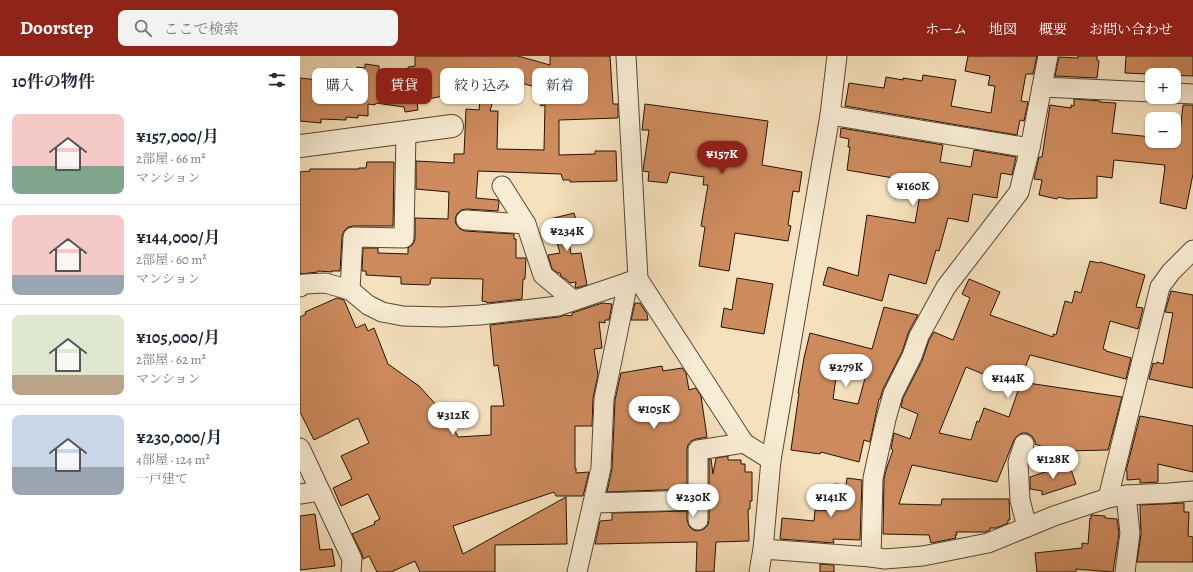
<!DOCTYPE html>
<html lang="ja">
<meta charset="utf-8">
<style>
body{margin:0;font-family:Alegreya,"Noto Serif JP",serif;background:#f2f2f3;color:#1f2937;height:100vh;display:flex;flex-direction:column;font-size:15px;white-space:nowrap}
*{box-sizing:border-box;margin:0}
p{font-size:13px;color:#747a83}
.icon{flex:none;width:22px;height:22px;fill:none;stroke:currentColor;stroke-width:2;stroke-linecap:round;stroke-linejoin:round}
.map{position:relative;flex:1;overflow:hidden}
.side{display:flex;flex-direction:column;background:#fff;width:300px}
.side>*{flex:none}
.top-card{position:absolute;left:12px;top:12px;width:380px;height:36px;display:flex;gap:8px}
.controls{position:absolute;left:845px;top:12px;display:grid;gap:8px}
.controls a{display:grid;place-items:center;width:36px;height:36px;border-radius:8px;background:#fff;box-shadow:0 1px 3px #0004;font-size:20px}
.price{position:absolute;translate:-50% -34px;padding:0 9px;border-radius:14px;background:#fff;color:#222;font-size:13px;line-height:26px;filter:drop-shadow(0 1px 2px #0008)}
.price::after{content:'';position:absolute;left:50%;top:24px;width:12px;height:9px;margin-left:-6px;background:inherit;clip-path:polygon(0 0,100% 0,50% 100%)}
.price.active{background:#8f2418;color:#fff}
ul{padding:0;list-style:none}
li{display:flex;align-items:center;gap:12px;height:100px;padding:0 12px}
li+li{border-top:1px solid #e0e1e3}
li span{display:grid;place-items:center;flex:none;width:112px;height:80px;border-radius:8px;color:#555}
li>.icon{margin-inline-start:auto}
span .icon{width:48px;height:48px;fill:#fffc;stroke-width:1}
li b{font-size:17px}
h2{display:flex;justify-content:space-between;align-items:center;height:48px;padding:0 12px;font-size:17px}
.chip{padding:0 14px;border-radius:8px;background:#fff;box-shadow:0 1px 3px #0004;font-size:14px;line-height:36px}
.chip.active{background:#8f2418;color:#fff}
header{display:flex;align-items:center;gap:24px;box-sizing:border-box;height:56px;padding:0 20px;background:#8f2418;color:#fff}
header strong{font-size:19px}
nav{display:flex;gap:22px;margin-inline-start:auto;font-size:14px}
.search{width:280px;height:36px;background:#f2f2f3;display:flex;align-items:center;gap:10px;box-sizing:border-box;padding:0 14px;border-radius:8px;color:#747a83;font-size:15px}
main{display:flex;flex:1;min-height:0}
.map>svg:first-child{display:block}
.building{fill:#ce8b5e;stroke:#221306;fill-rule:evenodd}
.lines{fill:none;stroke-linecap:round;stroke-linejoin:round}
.minor-casing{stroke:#574634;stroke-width:21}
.tertiary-casing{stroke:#574634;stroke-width:24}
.minor{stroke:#f8ecd4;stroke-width:19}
.tertiary{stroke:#f8ecd4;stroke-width:22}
</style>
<header>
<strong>Doorstep</strong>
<div class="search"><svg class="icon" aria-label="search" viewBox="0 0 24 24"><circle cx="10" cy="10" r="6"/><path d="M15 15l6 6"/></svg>ここで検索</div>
<nav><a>ホーム</a><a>地図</a><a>概要</a><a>お問い合わせ</a></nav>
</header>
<main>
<section class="side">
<h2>10件の物件<svg class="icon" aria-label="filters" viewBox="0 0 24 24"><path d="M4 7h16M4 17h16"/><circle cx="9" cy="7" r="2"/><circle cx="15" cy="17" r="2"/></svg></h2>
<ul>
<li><span style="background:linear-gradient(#f6c9c9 65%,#7fa58c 0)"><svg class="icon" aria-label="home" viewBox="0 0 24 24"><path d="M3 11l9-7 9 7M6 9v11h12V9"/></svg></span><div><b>¥157,000/月</b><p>2部屋 · 66 m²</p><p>マンション</p></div></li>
<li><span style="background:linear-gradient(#f6c9c9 75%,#9aa5b1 0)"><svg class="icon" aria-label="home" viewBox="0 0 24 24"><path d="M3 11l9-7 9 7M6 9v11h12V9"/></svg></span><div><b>¥144,000/月</b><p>2部屋 · 60 m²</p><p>マンション</p></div></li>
<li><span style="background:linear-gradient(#dfe7d0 75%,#b9a48a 0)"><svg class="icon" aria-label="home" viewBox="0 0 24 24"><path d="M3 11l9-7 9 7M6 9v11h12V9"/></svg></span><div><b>¥105,000/月</b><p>2部屋 · 62 m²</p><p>マンション</p></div></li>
<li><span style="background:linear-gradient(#c9d6e8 65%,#9aa5b1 0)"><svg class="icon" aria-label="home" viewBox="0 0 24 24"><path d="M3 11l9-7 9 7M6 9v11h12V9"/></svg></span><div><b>¥230,000/月</b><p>4部屋 · 124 m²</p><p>一戸建て</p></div></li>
</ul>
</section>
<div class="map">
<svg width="893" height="516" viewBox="0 0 893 516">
<rect width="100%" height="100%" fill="#f5e1bd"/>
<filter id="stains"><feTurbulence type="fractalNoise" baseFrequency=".005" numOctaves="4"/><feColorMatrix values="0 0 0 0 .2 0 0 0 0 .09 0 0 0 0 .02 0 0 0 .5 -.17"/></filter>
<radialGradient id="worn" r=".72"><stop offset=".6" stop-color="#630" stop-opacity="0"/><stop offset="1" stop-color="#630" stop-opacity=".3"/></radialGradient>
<g class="building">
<path d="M115,0H218L250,9V0H310L313,48H318V62L259,64V99L295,98V95H316L317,125L270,126V124H263L261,118L178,115L176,142L198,144L199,146L198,155L167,153L161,154L157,158L155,163L156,168L160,173L165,175L214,178V183H216V202H226L225,223H223L222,243L187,247V246L182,245L183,223L131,222L130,228L128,229L101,228V221L66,219V215H62L63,192H78V197L108,198V192L113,188L115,183V162L148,163L149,136L116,133V105L154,107V98H164L166,53L179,54L182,27L146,23L149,39L117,45L118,54L105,56L104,51L76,47L75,49L68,48V60L58,59V62L46,61V64L21,63V67L0,65V22L46,27L48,17H57V11L65,12V8L79,10V14L109,17L108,11L115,10ZM200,21L239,32L241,50L245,49L244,94L197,93L198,55H190Z"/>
<path d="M668,0H737L733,18H726L721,45L728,46L724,65L720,64L717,79L545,50L549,27L584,32L586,21L603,24V22L622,25L623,19L656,24L651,50L691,57L695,30L688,29L690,20L665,15Z"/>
<path d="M778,0H797V4L799,5L797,22L755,20L759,1L778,2Z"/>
<path d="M826,0H893V20L825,17Z"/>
<path d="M774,43L800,45V46L816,47L812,77L852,81V85H879L883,49H893V118L886,153L860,147L865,111H864L865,109L814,104L812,122L797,120V142L767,143L758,141L757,143L739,139L742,124L734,123L739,101H742L750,49L771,52V49L774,50Z"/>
<path d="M345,48L468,65L462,109L502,116L499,136L493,135L488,169L491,170L488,185L435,177L429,215L399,210L405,171L401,170L408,129H403L404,121L370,116L367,127L348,125L349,116L343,115V114L349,74H342Z"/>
<path d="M541,72L643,89L640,106L671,111L674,94L716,101L712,119L701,117L697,142L673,138L668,166L648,162L639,195L636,194L626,228L589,218L582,245L523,229L528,211L558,220L567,159L615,167L622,127L547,114L550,91H548L549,83L540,81Z"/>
<path d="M67,106H94L93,170H53L48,171L44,175L42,180L40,215H31L32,216L18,215V216L0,218V116L10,115V113H59V112H66Z"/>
<path d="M274,157L278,170L267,173L271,198L281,197L287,229L276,232L275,231L276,226L270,227L266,223H265L261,220L260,217H258L252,213L248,199L260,197L250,163Z"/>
<path d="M790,205L799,207L800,206L845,219L836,251L843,252L838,273L810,265L803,293L806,294V295L831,302L826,323L730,299L717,332L666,311L639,377L671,384L677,365L679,366L684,352L709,361L721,326L822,341L808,394L765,395L766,399L735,388V385L732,380L727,377H722L717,380L714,384L697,426L612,409L599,448L641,449L642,443H709L710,464H708V467L696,472H690V474L686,476H656L657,479H655L656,482L631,487L629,479L583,478L584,423L587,411L593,394L591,393L594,377L610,383L618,358L601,351L603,342L622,305L629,284L634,276L653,284L670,242L662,238L669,223L700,236L690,259L753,281V278L756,279L765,245L772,247L775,235L781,237Z"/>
<path d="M437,222L473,228L464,278L421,271L424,252L432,254Z"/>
<path d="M871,235L893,239V332L849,323L853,307L856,308L857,306L863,308L873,257L865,256Z"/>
<path d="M37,242L44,244L56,272L65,268L68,275L74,272L88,308L119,330L139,352L148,366L150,365L158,381L191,379V350H204L198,309L194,310L190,269L259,261L265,259L272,260V257L302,247L312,248L309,264H305V267L299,266L302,292L294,293L298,319L293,342L292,370H275V412H276V417L289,416L283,440H256L254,436L153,470L163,498L266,441L267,488L195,489V516H120L115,505L91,516H77L69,500L63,503L62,498L52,478L75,468L74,466L80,463L68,438L41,450L33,432L52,423L41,400L69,387L58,362L14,384L0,356V261L6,258L5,256Z"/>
<path d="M335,247H340L347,258L348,264H331Z"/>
<path d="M584,251L618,259L609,275L602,296L583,333L580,343H579L570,386L564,384L559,406L521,396L520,398L491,394L499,337H498L504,302L510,277L572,293ZM538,307L567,315L558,348L533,343Z"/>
<path d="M362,310L363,315L382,312L386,317L389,334L396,332L401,340L407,381L396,383L391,385L388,389L387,394V433L307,436L312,413L315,344L321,317Z"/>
<path d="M840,360L893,370V416L858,408V426L840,427V423L827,424V415H826Z"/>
<path d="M428,400V404H441V408H445V416H452V445H450V453H448L449,485L416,486L414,516H396L397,486L295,488L300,465L312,464V457L387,455V464L389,470L393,474L398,475L404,473L408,469L409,464V403H411L413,418L416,402Z"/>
<path d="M769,408L776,428L742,439V435L730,433V421Z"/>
<path d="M547,422L562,424L560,484L533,483L534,487L480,483L482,462L514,465L515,454L533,455L535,428L546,429Z"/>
<path d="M884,447V456H889L888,480L893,481V506H837L841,478L840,449Z"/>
<path d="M15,458L20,494L32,493L35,510L0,514V460Z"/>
<path d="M791,459L805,460V462L817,463L819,477L813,516L776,513V516H737L735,497L782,492V487L788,488L790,462L791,463Z"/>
<path d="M520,508L534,509V516H520Z"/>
</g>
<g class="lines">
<g class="minor-casing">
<g id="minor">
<path d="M326,0L338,223L444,387L471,404"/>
<path d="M742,31L852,36"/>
<path d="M874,37L893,38"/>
<path d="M530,59L730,92"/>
<path d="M202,130L226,168L243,219L273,244"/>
<path d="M166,164L226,168"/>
<path d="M0,231L4,228L25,227L50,234L68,249L82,256L103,260L143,261L180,259L258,250L338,223"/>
<path d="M50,234L53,181L104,182L106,76"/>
<path d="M724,388L718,406L720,444L727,471"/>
<path d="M0,392L52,503L51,516"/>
<path d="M0,438L20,435"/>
<path d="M808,442L860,231L871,216L893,194"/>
<path d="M293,447L398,444"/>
<path d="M398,464V394L444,387"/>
<path d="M463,493L571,501L585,503L623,500L688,487L754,460L808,442L826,439L869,437L893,435"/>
<path d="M571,501L573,422L586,363L593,338L612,300L619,280L646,231L719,136L730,92L748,0"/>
<path d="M277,516L301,412L304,343L328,226"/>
<path d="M459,516L463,493L471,404L530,59L537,0"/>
<path d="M825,516L830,477L826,439"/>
</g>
</g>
<g class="tertiary-casing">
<path id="tertiary" d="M0,90L152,70"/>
</g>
<use href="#minor" class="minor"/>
<use href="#tertiary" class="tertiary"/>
</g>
<rect width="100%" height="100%" filter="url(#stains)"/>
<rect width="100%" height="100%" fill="url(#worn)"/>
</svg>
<div class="controls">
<a>+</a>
<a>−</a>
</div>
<b class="price active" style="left:422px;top:119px">¥157K</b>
<b class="price" style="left:613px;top:151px">¥160K</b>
<b class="price" style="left:267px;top:196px">¥234K</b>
<b class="price" style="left:546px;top:332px">¥279K</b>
<b class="price" style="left:708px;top:343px">¥144K</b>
<b class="price" style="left:354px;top:374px">¥105K</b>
<b class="price" style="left:153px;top:380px">¥312K</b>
<b class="price" style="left:753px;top:424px">¥128K</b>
<b class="price" style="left:393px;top:462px">¥230K</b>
<b class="price" style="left:531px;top:462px">¥141K</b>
<div class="top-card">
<a class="chip">購入</a>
<a class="chip active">賃貸</a>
<a class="chip">絞り込み</a>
<a class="chip">新着</a>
</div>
</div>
</main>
